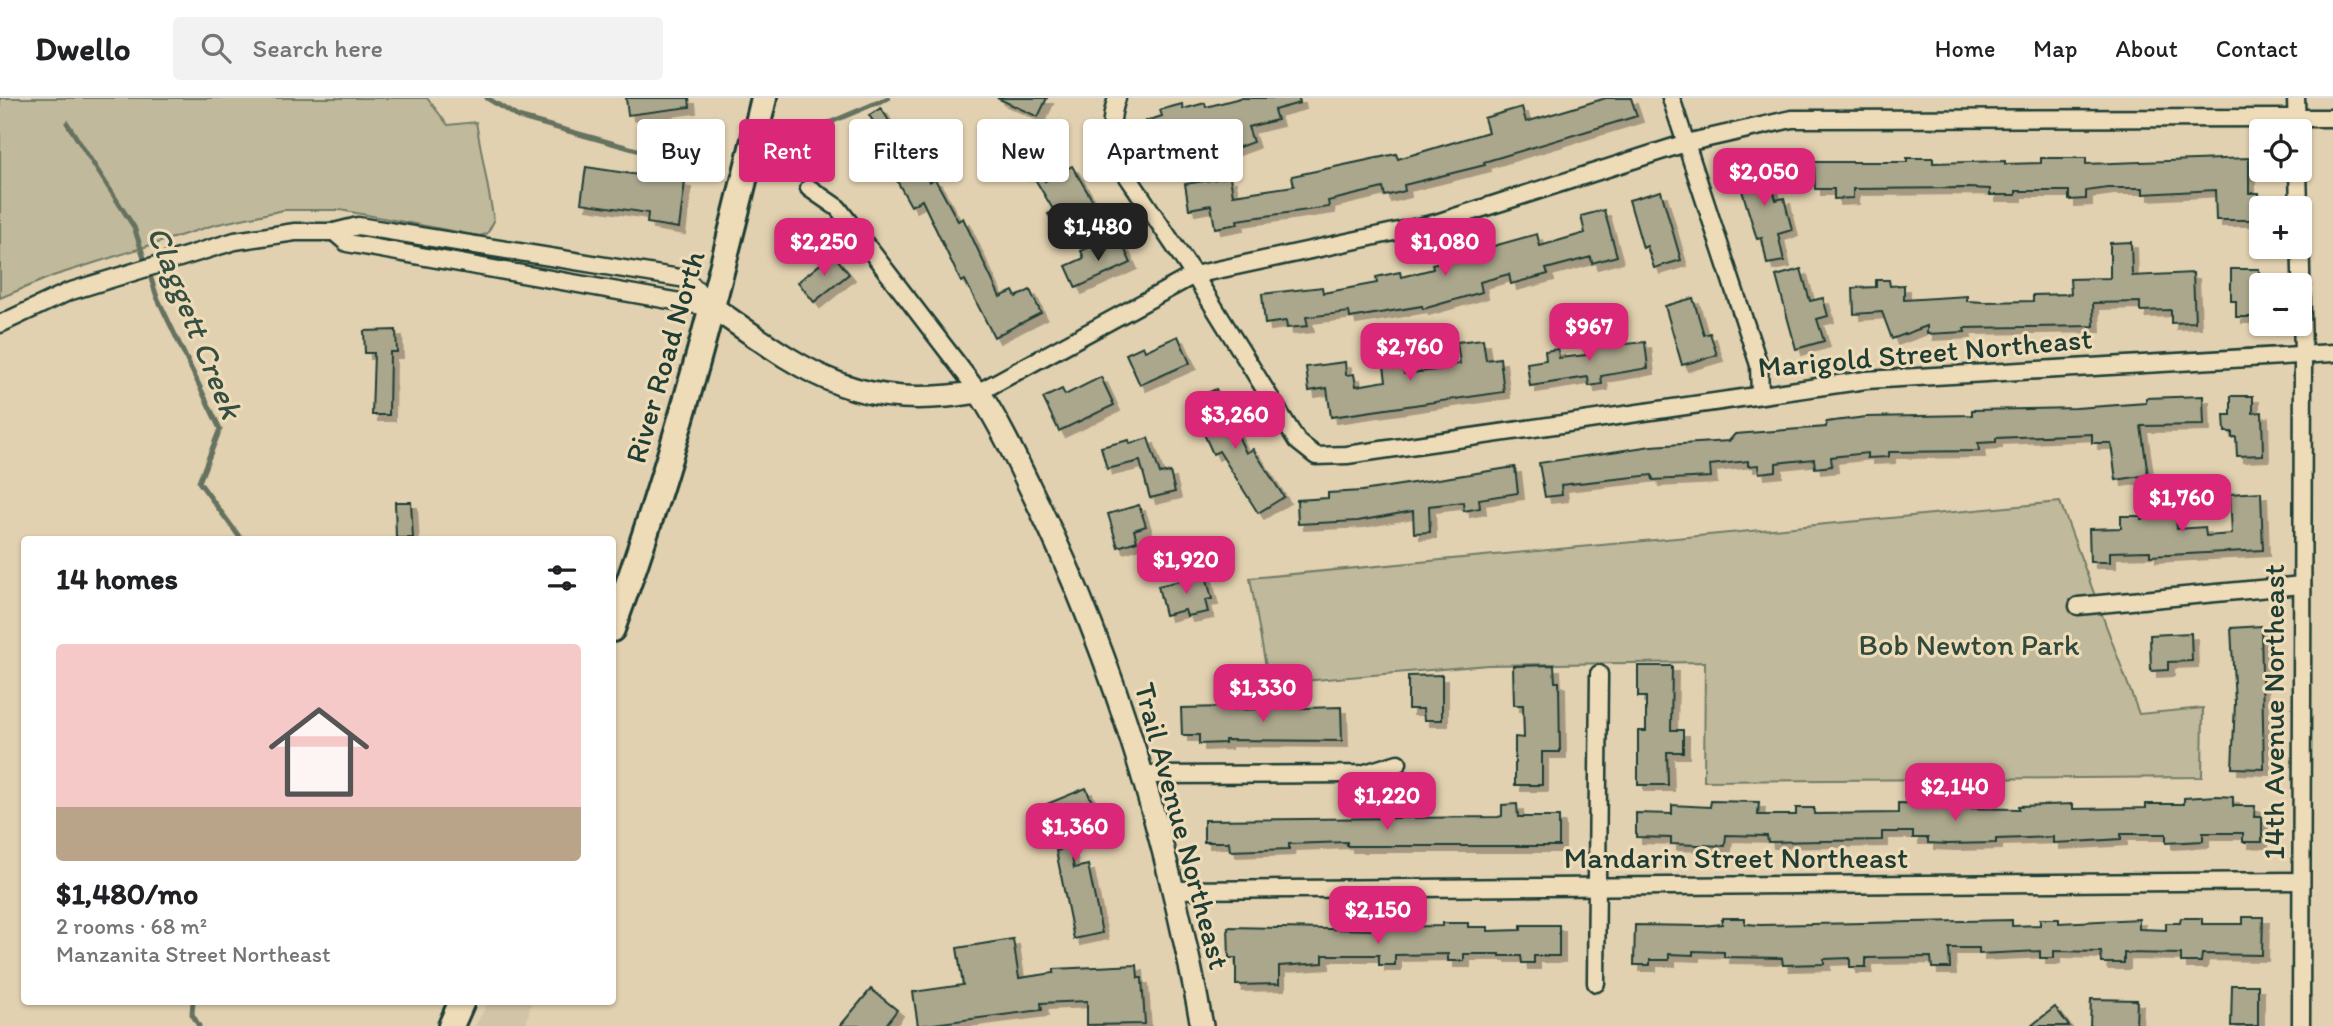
<!DOCTYPE html>
<meta charset="utf-8">
<style>
body{margin:0;font-family:Itim,sans-serif;background:#f2f2f2;color:#202124;height:100vh;display:flex;flex-direction:column;font-size:26px;white-space:nowrap}
*{box-sizing:border-box;margin:0}
p{font-size:23px;color:#757577}
.icon{flex:none;width:38px;height:38px;fill:none;stroke:currentColor;stroke-width:2;stroke-linecap:round;stroke-linejoin:round}
.map{position:relative;flex:1;overflow:hidden}
.drawer{position:absolute;left:21px;top:438px;width:595px;height:469px;display:flex;flex-direction:column;background:#fff;border-radius:7px;box-shadow:0 2px 5px #0004}
.drawer>*{flex:none}
.hud{position:absolute;left:637px;top:21px;width:665px;height:63px;display:flex;gap:14px}
.buttons{position:absolute;left:2249px;top:21px;display:grid;gap:14px}
.buttons a{display:grid;place-items:center;width:63px;height:63px;border-radius:7px;background:#fff;box-shadow:0 2px 5px #0004;font-size:35px}
.price{position:absolute;translate:-50% -60px;padding:0 16px;border-radius:14px;background:#db2777;color:#fff;font-size:23px;line-height:46px;filter:drop-shadow(0 2px 4px #0008)}
.price::after{content:'';position:absolute;left:50%;top:42px;width:21px;height:16px;margin-left:-10px;background:inherit;clip-path:polygon(0 0,100% 0,50% 100%)}
.price.active{background:#222;color:#fff}
ul{padding:0;list-style:none}
li{display:grid;align-content:center;gap:14px;height:371px;padding:0 35px}
li span{display:grid;place-items:center;height:217px;border-radius:7px;color:#555}
li>.icon{margin-inline-start:auto}
span .icon{width:126px;height:126px;fill:#fffc;stroke-width:1}
li b{font-size:30px}
h2{display:flex;justify-content:space-between;align-items:center;height:84px;padding:0 35px;font-size:30px}
.pill{padding:0 24px;border-radius:7px;background:#fff;box-shadow:0 2px 5px #0004;font-size:24px;line-height:63px}
.pill.active{background:#db2777;color:#fff}
header{display:flex;align-items:center;gap:42px;box-sizing:border-box;height:98px;padding:0 35px;background:#fff;border-bottom:2px solid #e0e0e0}
header strong{font-size:33px}
nav{display:flex;gap:38px;margin-inline-start:auto;font-size:24px}
.search{width:490px;height:63px;background:#f2f2f2;display:flex;align-items:center;gap:18px;box-sizing:border-box;padding:0 24px;border-radius:7px;color:#757577;font-size:26px}
.map>svg:first-child{display:block}
.built{fill:#d2c4a6}
.green{fill:#c1b99b;stroke:#707b68;stroke-width:2}
.lines{fill:none;stroke-linecap:round;stroke-linejoin:round}
.stream{stroke:#657260;stroke-width:5}
.building{fill:#aba78d;stroke:#1f3d34;stroke-width:2;filter:url(#shadow)}
.street-casing{stroke:#1f3d34;stroke-width:21}
.secondary-casing{stroke:#1f3d34;stroke-width:26}
.primary-casing{stroke:#1f3d34;stroke-width:30}
.street{stroke:#eedbb8;stroke-width:16}
.secondary{stroke:#eedbb8;stroke-width:21}
.primary{stroke:#eedbb8;stroke-width:24}
.labels{text-anchor:middle;stroke-width:6;stroke-linejoin:round;paint-order:stroke}
.street-label{font-size:30px;fill:#1f3d34;stroke:#eedbb8}
.park-label{font-size:30px;fill:#2f493e;stroke:#eedbb8}
.water-label{font-size:32px;font-style:italic;fill:#364f43;stroke:#eedbb8}
</style>
<header>
<strong>Dwello</strong>
<div class="search"><svg class="icon" aria-label="search" viewBox="0 0 24 24"><circle cx="10" cy="10" r="6"/><path d="M15 15l6 6"/></svg>Search here</div>
<nav><a>Home</a><a>Map</a><a>About</a><a>Contact</a></nav>
</header>
<div class="map">
<svg width="2333" height="928" viewBox="0 0 2333 928">
<defs>
<filter id="shadow"><feDropShadow dx="6" dy="6" stdDeviation="0" flood-color="#0004"/></filter>
</defs>
<rect width="100%" height="100%" fill="#e2d1b0"/>
<filter id="ink" filterUnits="userSpaceOnUse"><feTurbulence type="fractalNoise" baseFrequency=".0143" numOctaves="2"/><feDisplacementMap in="SourceGraphic" scale="14" xChannelSelector="R" yChannelSelector="G"/><feConvolveMatrix kernelMatrix="1 2 1 2 8 2 1 2 1" color-interpolation-filters="sRGB"/></filter>
<g filter="url(#ink)">
<path class="built" d="M489,903H531L526,928H475Z"/>
<g class="green">
<path d="M0,0H427L448,27L476,24L494,123L487,136L479,138L340,112H284L214,127L53,178L0,200Z"/>
<path d="M2060,404L2139,616L2203,610L2202,679L1704,683L1705,564L1488,567L1269,586L1250,480Z"/>
</g>
<g class="lines">
<g class="stream">
<path d="M487,0L518,19L644,54L707,55"/>
<path d="M67,25L134,129L157,199L220,331L199,384L241,441"/>
<path d="M810,33L888,0"/>
<path d="M193,903L192,916L199,928"/>
</g>
</g>
<g class="building">
<path d="M626,0H689L690,9L628,17Z"/>
<path d="M997,0H1047L1038,19Z"/>
<path d="M1240,0H1299L1300,5L1274,12L1277,22L1248,29L1253,44L1234,51L1228,33L1196,41L1194,35L1169,42L1168,38L1151,43L1146,23L1162,18L1160,12L1182,6L1183,11L1205,5L1206,9Z"/>
<path d="M1606,0H1631L1637,18L1484,64L1485,67L1404,87L1405,93L1385,98L1383,90L1328,103L1329,109L1237,122L1238,126L1215,130L1211,107L1189,111L1185,86L1230,79L1233,97L1294,88L1292,78L1396,56L1398,61L1488,34L1484,20L1522,9L1526,24Z"/>
<path d="M881,10L904,47L883,60L866,32L875,26L869,17Z"/>
<path d="M1043,54L1045,83L1072,68L1097,110L1058,132L1048,116L1054,113L1032,76L1021,77L1020,55Z"/>
<path d="M1907,60H1933V65L2005,63V66L2041,65V60H2086V66L2249,60V95H2259L2260,122H2216L2215,92L2143,96V90H2108L2086,93V101L2069,102V93H2016V97H1990V91L1968,90L1853,91V100L1834,101V91H1815L1814,64H1907Z"/>
<path d="M1765,62L1776,102L1784,100L1792,132L1778,136L1784,163L1767,166L1762,140L1757,141L1735,70Z"/>
<path d="M920,67L929,84L935,81L958,123L963,120L1000,199L1013,193L1016,199L1030,192L1041,215L994,239L965,182L961,184L922,102L911,108L896,81Z"/>
<path d="M586,69L685,84L679,130L647,125L648,115L581,105Z"/>
<path d="M1661,93L1681,162L1654,170L1647,148L1643,150L1629,102Z"/>
<path d="M1604,112L1617,158L1592,165L1591,159L1546,171L1548,176L1511,186L1509,176L1480,184L1482,194L1423,211L1422,208L1350,220L1349,214L1306,219L1308,228L1287,230L1286,223L1265,226L1262,196L1322,189L1323,195L1377,185L1376,179L1400,174L1401,179L1433,171L1432,166L1484,154L1483,151L1537,136L1540,148L1585,135L1581,118Z"/>
<path d="M1120,141L1131,165L1076,190L1066,168L1084,160L1081,153L1098,145L1100,150Z"/>
<path d="M2131,144L2132,178L2193,175L2195,224L2171,225V212L2140,213V204L2093,205L2094,228L1964,230L1965,234L1927,236V228L1892,241L1882,214L1854,216L1853,190L1876,189V182H1889L1890,188L1904,187V202L1967,198V203L1984,204L2033,203V197L2071,196L2070,181L2110,180V145Z"/>
<path d="M833,156L849,176L814,204L798,184Z"/>
<path d="M1801,171L1810,203L1823,200L1828,218L1817,221L1824,243L1796,251L1776,178Z"/>
<path d="M2231,171H2259L2261,219H2236V203H2231Z"/>
<path d="M1693,200L1704,237L1710,235L1717,257L1682,267L1665,208Z"/>
<path d="M396,232L397,254H390L389,317H372L374,255H365L364,233Z"/>
<path d="M1597,237L1598,249L1645,244L1648,270L1601,278L1602,286L1589,288L1588,279L1530,288L1527,265L1546,262L1545,253L1558,251L1559,260L1586,257L1583,238Z"/>
<path d="M1178,238L1190,265L1140,287L1126,256L1143,248L1145,253Z"/>
<path d="M1483,241L1486,262L1500,260L1504,294L1331,319L1327,290L1309,293L1306,269L1345,264L1346,277L1354,276L1356,288L1386,283L1384,268L1402,266L1404,276L1443,271V268L1460,266L1457,244Z"/>
<path d="M1101,279L1114,307L1059,333L1043,300L1062,291L1065,297Z"/>
<path d="M1216,291L1246,355L1253,351L1284,399L1258,415L1219,353L1213,356L1189,303Z"/>
<path d="M2203,298L2204,327L2141,328L2148,377L2116,382L2111,345H2092V336L1996,340V344L1978,345L1979,353L1889,354V359L1867,360V355L1831,359L1832,368L1815,370L1814,361L1776,365V373L1759,375L1758,367L1748,368V363L1710,367L1711,379L1653,382L1652,377L1561,387L1562,397L1545,399L1539,365L1651,348L1729,343L1735,336L1826,329V324L1866,319L1972,317V312L2076,310L2146,305V300Z"/>
<path d="M2231,298H2253V315L2262,314L2263,357L2237,358L2236,339H2232V334H2225L2224,317H2231Z"/>
<path d="M1148,340L1160,376L1170,374L1175,394L1150,400L1140,363L1107,371L1101,349L1129,342L1130,346Z"/>
<path d="M1515,369L1518,395L1479,401L1480,410L1464,413L1463,404L1429,408L1430,434L1414,435L1413,413L1358,423L1298,426L1297,402L1328,400V395L1362,393Z"/>
<path d="M2261,394L2263,452L2150,458V453L2110,454V464H2090L2089,431L2121,430V418H2141V421L2176,419L2177,431L2205,429L2206,438L2232,436L2230,396Z"/>
<path d="M395,404H411L413,440H396Z"/>
<path d="M1139,407L1146,428L1134,432L1137,443L1118,449L1108,416Z"/>
<path d="M1206,477L1212,501L1205,502L1208,514L1187,518L1185,512L1165,517L1158,488Z"/>
<path d="M2261,528L2264,671L2232,670L2235,605L2231,530Z"/>
<path d="M2191,535L2192,563L2168,564V572L2151,573L2150,537Z"/>
<path d="M1554,567L1555,584H1559L1560,654H1542V687H1515V639L1524,640L1523,607H1514L1513,568Z"/>
<path d="M1638,568H1672L1671,632H1683V654H1667L1668,687H1638V633H1646V599H1638Z"/>
<path d="M1442,577V622H1424L1423,611H1408V578Z"/>
<path d="M1224,609V612L1341,609L1342,643L1225,642V645L1199,646V637H1182L1181,610Z"/>
<path d="M1086,690L1097,716L1066,728L1074,770L1088,767L1102,835L1074,841L1056,753L1060,752L1042,708Z"/>
<path d="M2217,698L2233,699V708H2255L2254,719H2262V744H2243V735H2203V743L2166,745V736H2121V741L2074,744L2053,745V739L1996,741V745L1948,746L1928,745V740H1913V734H1882V742L1768,744L1767,738L1726,737L1725,748L1671,746V740L1636,739V715L1672,716V707L1710,709L1711,703L1759,704L1758,717H1796V710H1814V716L1898,715V705L1949,706V710L2019,711V708L2073,706V711L2146,710V706H2184V700Z"/>
<path d="M1517,706L1518,719H1559V748H1347V744L1289,746V751L1230,753L1229,744H1204V722L1498,719L1502,718V707Z"/>
<path d="M2243,819H2263L2262,857L2202,856L2201,864H2181V856L2124,855V865H2102L2101,854L2054,853V860H2040V853L1979,856V850H1949L1950,870H1932L1931,859L1866,860V869H1850V860L1824,861V866L1783,867L1782,860L1724,859V854L1693,853V857L1669,856V862H1650V867H1634L1635,827L1703,828L1722,826V820H1745V826L1761,827L2012,822V828L2040,827V821H2059V825L2139,821V831L2166,832V825H2180L2181,820H2202V826H2243Z"/>
<path d="M1443,825H1468V829H1488V833L1521,832V827H1559V858H1534V865H1522L1521,858H1500V856H1464V863H1448V856L1395,857V867H1379V857H1323V865L1279,868V886L1236,887V860H1229L1228,829L1377,832V829L1443,828Z"/>
<path d="M1013,841L1019,880L1054,875V871L1137,867L1138,880H1142L1145,926L1087,927V903L1041,905L1042,912L918,928L913,894L963,887L957,850Z"/>
<path d="M2232,887H2258V928H2231Z"/>
<path d="M871,891L897,912L885,928H840Z"/>
<path d="M2091,901L2137,902L2136,928H2090Z"/>
<path d="M2055,909L2069,928H2031Z"/>
</g>
<g class="lines">
<g class="street-casing">
<g id="street">
<path d="M1117,0C1109,23 1110,41 1118,64L1194,177L1297,343L1316,358L1347,357L1866,282L2333,255"/>
<path d="M1671,0L1759,267L1760,296"/>
<path d="M2296,0L2297,33"/>
<path d="M2298,72L2299,110"/>
<path d="M809,90L838,110L979,294L1194,177L1436,125L1686,45L1792,21L2333,20"/>
<path d="M2300,132L2303,257L2301,928"/>
<path d="M334,134L347,145L714,210"/>
<path d="M0,226L68,194L235,143L295,134H334L358,128L686,181L714,210"/>
<path d="M2078,508L2302,487"/>
<path d="M1144,677L1362,676L1398,665"/>
<path d="M1171,792L2301,783"/>
<path d="M1596,885L1599,576"/>
</g>
</g>
<g class="secondary-casing">
<path id="secondary" d="M714,210C810,277 856,314 979,294C1001,328 1018,365 1036,402C1118,568 1168,747 1202,928"/>
</g>
<g class="primary-casing">
<g id="primary">
<path d="M612,531C676,358 721,180 764,0"/>
<path d="M451,928L462,903"/>
</g>
</g>
<use href="#street" class="street"/>
<use href="#secondary" class="secondary"/>
<use href="#primary" class="primary"/>
</g>
</g>
<g class="labels">
<g class="street-label">
<text transform="translate(1925 255) rotate(-5)" y="10">Marigold Street Northeast</text>
<text transform="translate(665 259) rotate(-74)" y="10">River Road North</text>
<text transform="translate(2274 614) rotate(-90)" y="10">14th Avenue Northeast</text>
<text transform="translate(1182 728) rotate(75)" y="10">Trail Avenue Northeast</text>
<text x="1736" y="770">Mandarin Street Northeast</text>
</g>
<g class="park-label">
<text x="1969" y="557">Bob Newton Park</text>
</g>
<g class="water-label">
<text transform="translate(195 224) rotate(68)" y="11">Claggett Creek</text>
</g>
</g>
</svg>
<div class="buttons">
<a><svg class="icon" aria-label="locate" viewBox="0 0 24 24"><circle cx="12" cy="12" r="6"/><path d="M12 2v4M12 18v4M2 12h4M18 12h4"/></svg></a>
<a>+</a>
<a>−</a>
</div>
<b class="price" style="left:1764px;top:110px">$2,050</b>
<b class="price active" style="left:1098px;top:165px">$1,480</b>
<b class="price" style="left:824px;top:180px">$2,250</b>
<b class="price" style="left:1445px;top:180px">$1,080</b>
<b class="price" style="left:1589px;top:265px">$967</b>
<b class="price" style="left:1410px;top:285px">$2,760</b>
<b class="price" style="left:1235px;top:353px">$3,260</b>
<b class="price" style="left:2182px;top:436px">$1,760</b>
<b class="price" style="left:1186px;top:498px">$1,920</b>
<b class="price" style="left:1263px;top:626px">$1,330</b>
<b class="price" style="left:1955px;top:725px">$2,140</b>
<b class="price" style="left:1387px;top:734px">$1,220</b>
<b class="price" style="left:1075px;top:765px">$1,360</b>
<b class="price" style="left:1378px;top:848px">$2,150</b>
<div class="hud">
<a class="pill">Buy</a>
<a class="pill active">Rent</a>
<a class="pill">Filters</a>
<a class="pill">New</a>
<a class="pill">Apartment</a>
</div>
<section class="drawer">
<h2>14 homes<svg class="icon" aria-label="filters" viewBox="0 0 24 24"><path d="M4 7h16M4 17h16"/><circle cx="9" cy="7" r="2"/><circle cx="15" cy="17" r="2"/></svg></h2>
<ul>
<li><span style="background:linear-gradient(#f6c9c9 75%,#b9a48a 0)"><svg class="icon" aria-label="home" viewBox="0 0 24 24"><path d="M3 11l9-7 9 7M6 9v11h12V9"/></svg></span><div><b>$1,480/mo</b><p>2 rooms · 68 m²</p><p>Manzanita Street Northeast</p></div></li>
</ul>
</section>
</div>
